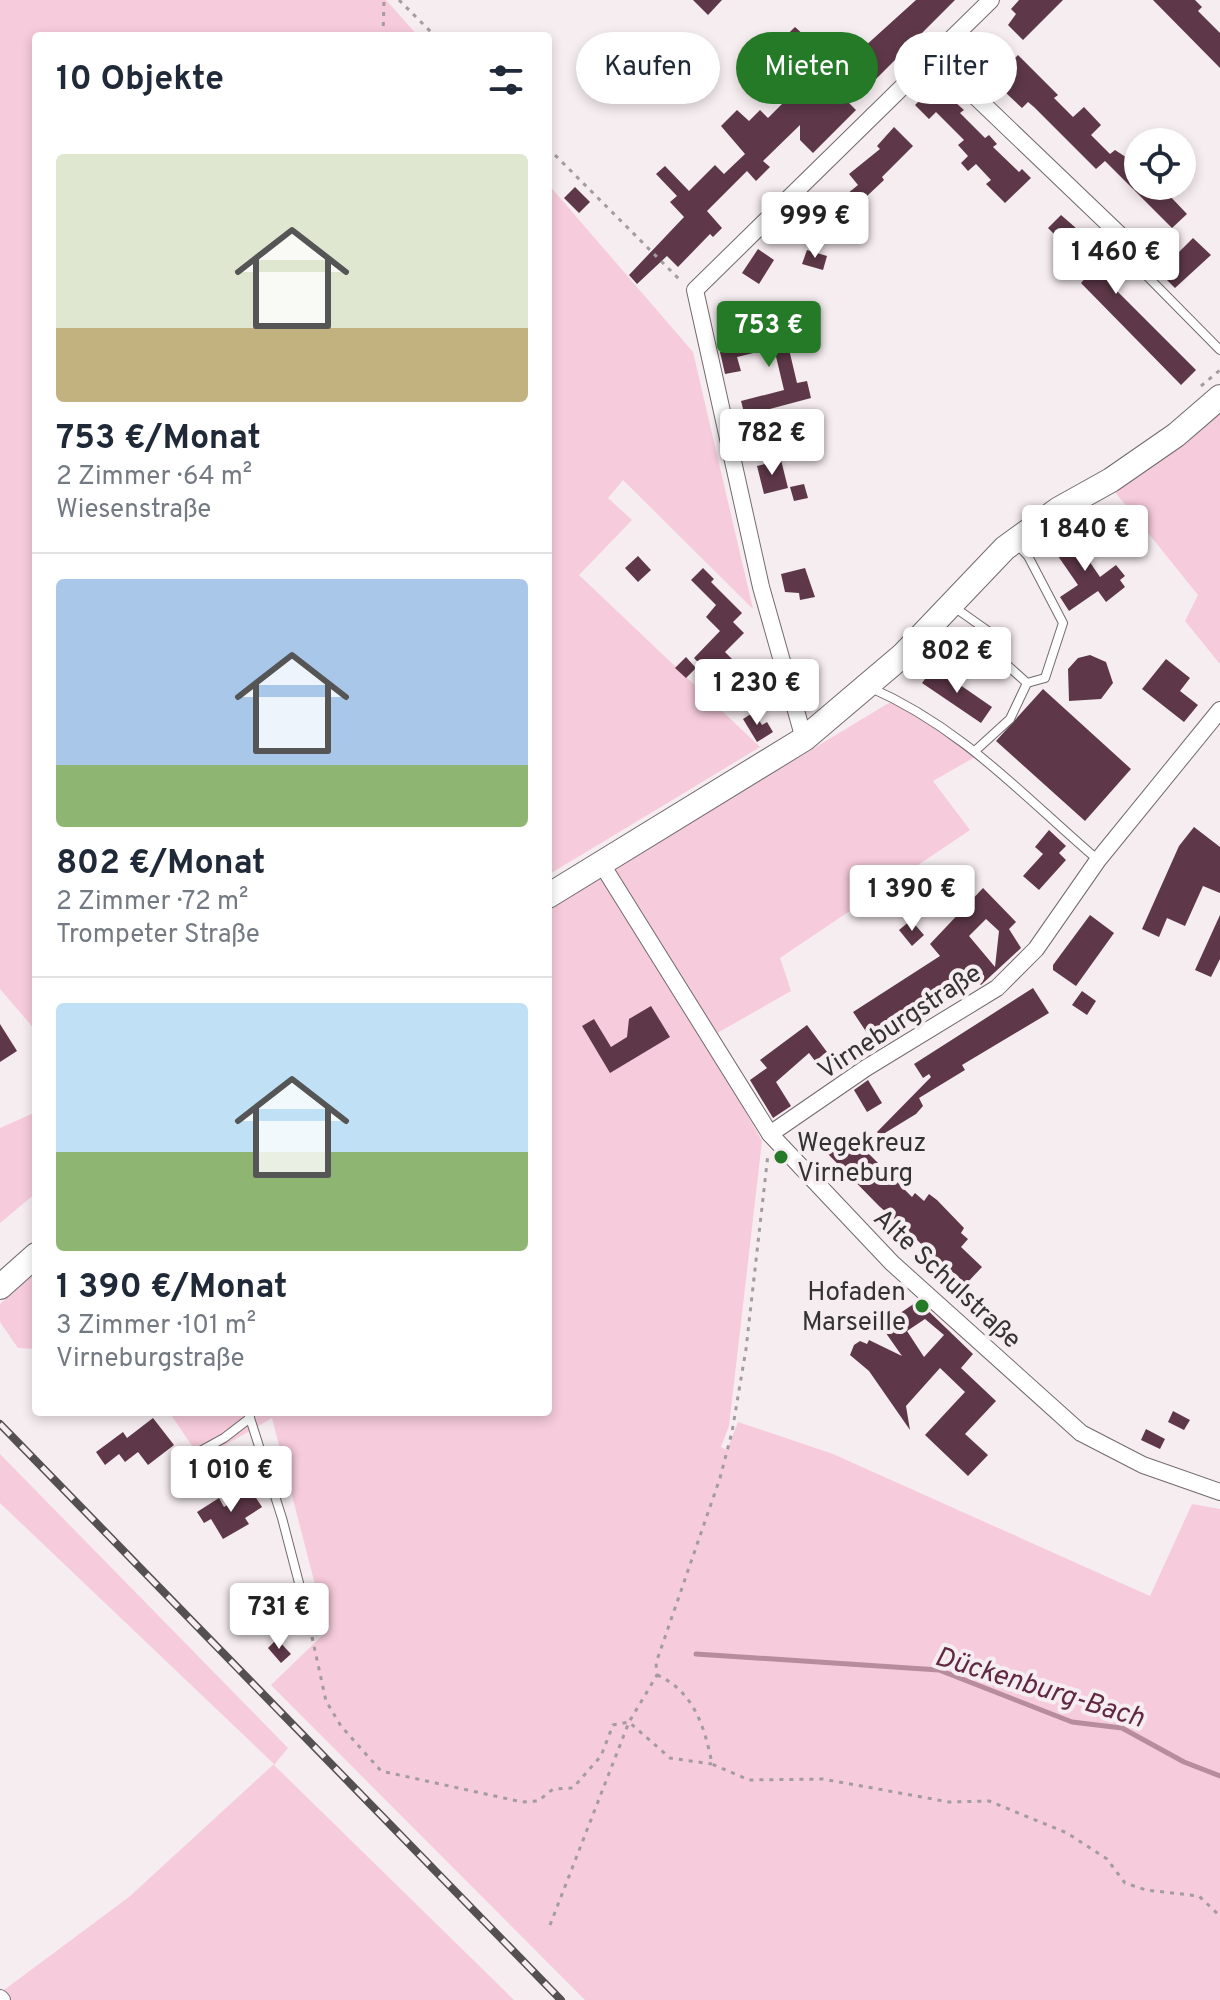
<!DOCTYPE html>
<html lang="de">
<meta charset="utf-8">
<style>
body{margin:0;font-family:Overpass,sans-serif;background:#f6f6f7;color:#1f2937;height:100vh;display:flex;flex-direction:column;font-size:30px;white-space:nowrap}
*{box-sizing:border-box;margin:0}
p{font-size:26px;color:#747a83}
.icon{flex:none;width:44px;height:44px;fill:none;stroke:currentColor;stroke-width:2;stroke-linecap:round;stroke-linejoin:round}
.map{position:relative;flex:1;overflow:hidden}
.drawer{position:absolute;left:32px;top:32px;width:520px;height:1384px;display:flex;flex-direction:column;background:#fff;border-radius:8px;box-shadow:0 4px 12px #0003}
.drawer>*{flex:none}
.hud{position:absolute;left:576px;top:32px;width:524px;height:72px;display:flex;gap:16px}
.buttons{position:absolute;left:1124px;top:128px;display:grid;gap:16px}
.buttons a{display:grid;place-items:center;width:72px;height:72px;border-radius:50%;background:#fff;box-shadow:0 4px 12px #0003;font-size:40px}
.price{position:absolute;translate:-50% -68px;padding:0 18px;border-radius:8px;background:#fff;color:#222;font-size:26px;line-height:52px;filter:drop-shadow(0 2px 4px #0008)}
.price::after{content:'';position:absolute;left:50%;top:48px;width:24px;height:18px;margin-left:-12px;background:inherit;clip-path:polygon(0 0,100% 0,50% 100%)}
.price.selected{background:#257a27;color:#fff}
ul{padding:0;list-style:none}
li{display:grid;align-content:center;gap:16px;height:424px;padding:0 24px}
li+li{border-top:2px solid #e0e1e3}
li span{display:grid;place-items:center;height:248px;border-radius:8px;color:#555}
li>.icon{margin-inline-start:auto}
span .icon{width:144px;height:144px;fill:#fffc;stroke-width:1}
li b{font-size:34px}
h2{display:flex;justify-content:space-between;align-items:center;height:96px;padding:0 24px;font-size:34px}
.pill{padding:0 28px;border-radius:36px;background:#fff;box-shadow:0 4px 12px #0003;font-size:28px;line-height:72px}
.pill.selected{background:#257a27;color:#fff}
.map>svg:first-child{display:block}
.green{fill:#f6cbdb}
.lines{fill:none;stroke-linecap:round;stroke-linejoin:round}
.stream{stroke:#b78c9d;stroke-width:5}
.building{fill:#5e3848;fill-rule:evenodd}
.service-casing{stroke:#726a6d;stroke-width:10}
.minor-casing{stroke:#726a6d;stroke-width:18}
.secondary-casing{stroke:#726a6d;stroke-width:26}
.path{stroke:#a29c9e;stroke-width:3;stroke-dasharray:4 6;stroke-linecap:butt}
.service{stroke:#fff;stroke-width:8}
.minor{stroke:#fff;stroke-width:16}
.secondary{stroke:#fff;stroke-width:24}
.rail-casing{stroke:#545052;stroke-width:8}
.rail{stroke:#f6edf0;stroke-width:5;stroke-dasharray:15;stroke-linecap:butt}
.poi-dot{fill:#257a27;stroke:#f6edf0;stroke-width:3}
.labels{text-anchor:middle;stroke-width:8;stroke-linejoin:round;paint-order:stroke}
.street-label{font-size:26px;fill:#353233;stroke:#f6edf0}
.poi-label{font-size:26px;fill:#353233;stroke:#f6edf0;text-anchor:start}
.water-label{font-size:28px;font-style:italic;fill:#602842;stroke:#f6edf0}
</style>
<div class="map">
<svg width="1220" height="2000" viewBox="0 0 1220 2000">
<rect width="100%" height="100%" fill="#f6edf0"/>
<g class="green">
<path d="M0,0H386L418,36H36V1031L0,989Z"/>
<path d="M548,184L693,352L753,609L623,480L608,498L632,520L579,575L760,747L548,875Z"/>
<path d="M1220,414V664L1185,621L1198,595L1115,492Z"/>
<path d="M897,698L975,757L933,781L970,830L780,958L791,991L705,1040L762,1141L729,1426L721,1447L727,1450L738,1422L833,1454L1150,1596L1192,1504L1220,1509V2000H585L271,1685L327,1631L272,1418L201,1459L169,1412H548V909Z"/>
<path d="M36,1112V1193L0,1223V1128Z"/>
<path d="M36,1272V1349L18,1348L0,1322V1304Z"/>
<path d="M0,1454L288,1748L274,1765L514,2000H0V1993L129,1897L274,1764L0,1503Z"/>
</g>
<g class="lines">
<path class="stream" d="M696,1654L939,1670L1072,1722L1122,1728L1184,1762L1220,1776"/>
</g>
<g class="building">
<path d="M693,0H722L708,15Z"/>
<path d="M916,0H955L870,85L859,74L854,78L842,67Z"/>
<path d="M1019,0H1063L1023,40L1008,25L1016,14L1011,9Z"/>
<path d="M1153,0H1195L1202,7L1198,11L1220,33V68Z"/>
<path d="M795,27L805,36L788,53L835,102L842,96L856,110L813,153L800,140V125L763,161L770,167L756,181L747,171L707,211L722,228L713,237L710,234L678,267L667,256L637,284L629,275L684,217L670,202L677,196L656,174L665,166L689,191L715,165L724,174L745,154L721,126L737,110L749,121L760,110L768,118L788,98L769,77L779,68L766,55Z"/>
<path d="M979,38L999,57L1002,53L1011,62L1018,55L1058,95L1054,98L1073,117L1084,107L1101,125L1091,135L1110,154L1115,150L1138,165V186H1175L1167,193L1187,214L1172,228L1105,161L1096,169L1034,107L1028,102L1022,108L1006,93L1004,95L965,51Z"/>
<path d="M703,72L714,83L701,96L691,85Z"/>
<path d="M936,85L964,110L960,113L985,138L989,135L997,144L993,147L1019,172L1022,169L1031,178L1005,203L986,184L991,180L976,164L968,171L961,163L968,156L958,145L964,140L936,112L929,119L915,105Z"/>
<path d="M894,127L913,146L882,177L884,180L832,229L828,225L812,240L800,228L815,213L813,210L828,195L836,203L858,185L849,174L880,149L877,146Z"/>
<path d="M575,187L590,202L579,213L564,198Z"/>
<path d="M1061,215L1115,262L1112,264L1123,275L1112,286L1196,370L1181,385L1081,283L1087,276L1069,258L1064,262L1054,252L1063,243L1048,228Z"/>
<path d="M1193,238L1211,255L1175,288L1164,277L1175,267L1170,261Z"/>
<path d="M758,249L774,260L759,284L742,273Z"/>
<path d="M807,250L827,256L823,270L802,264Z"/>
<path d="M796,323L800,342L788,345L797,383L807,381L811,398L766,410L768,419L747,424L741,401L784,390L774,348L737,357L741,371L725,374L720,352L734,348L732,338Z"/>
<path d="M781,460L788,488L764,494L757,466Z"/>
<path d="M804,484L808,498L794,501L790,487Z"/>
<path d="M1068,530L1100,577L1116,565L1125,576L1120,580L1125,587L1106,602L1098,591L1069,611L1060,597L1078,585L1049,543Z"/>
<path d="M638,556L651,570L638,582L625,568Z"/>
<path d="M703,568L714,579L711,582L742,613L733,622L744,633L725,652L742,669L723,688L694,658L720,631L706,617L716,605L691,580Z"/>
<path d="M805,568L815,597L800,600L799,593L785,592L781,574Z"/>
<path d="M1090,655L1106,662L1113,683L1101,699L1069,701L1068,669L1078,658Z"/>
<path d="M686,657L696,668L686,678L675,668Z"/>
<path d="M1166,659L1190,678L1180,691L1198,705L1184,722L1142,689Z"/>
<path d="M755,663L768,677L750,694L735,677L748,664L751,667Z"/>
<path d="M934,667L992,707L981,723L922,683Z"/>
<path d="M1043,689L1131,769L1085,821L996,741Z"/>
<path d="M754,712L762,725L767,722L773,732L757,742L743,719Z"/>
<path d="M1194,827L1220,847V893L1203,886L1185,926L1167,918L1159,937L1142,929L1179,846Z"/>
<path d="M1049,830L1066,846L1059,853L1066,860L1039,890L1023,876L1043,854L1035,847Z"/>
<path d="M983,888L1016,922L1009,929L1021,948L981,985L972,976L963,985L958,979L867,1033L853,1012L940,956L930,944ZM986,919L999,931L995,967L969,936Z"/>
<path d="M1090,915L1114,933L1076,986L1053,970V965Z"/>
<path d="M1220,915V959L1211,977L1195,970Z"/>
<path d="M911,920L924,935L912,946L899,930Z"/>
<path d="M1033,988L1049,1013L962,1065L965,1070L919,1098L923,1106L916,1114L880,1136L877,1132L931,1077L929,1074L923,1078L914,1064Z"/>
<path d="M1082,991L1096,1001L1087,1015L1072,1005Z"/>
<path d="M651,1006L670,1037L610,1073L582,1026L594,1019L611,1047L627,1037L629,1019Z"/>
<path d="M0,1024L17,1051L0,1062Z"/>
<path d="M807,1025L827,1052L815,1061L809,1053L776,1082L791,1106L773,1118L750,1080L767,1068L760,1060Z"/>
<path d="M868,1080L882,1103L867,1112L854,1090Z"/>
<path d="M841,1137L859,1151L862,1147L912,1197L915,1193L924,1201L929,1194L937,1200L964,1228L961,1233L968,1239L961,1247L982,1267L966,1284L879,1206L826,1152Z"/>
<path d="M918,1301L973,1354L961,1368L996,1401L965,1434L988,1455L968,1476L925,1435L965,1392L940,1368L906,1406L910,1430L869,1371L850,1355L854,1345L860,1341L867,1344L869,1340L902,1356L881,1326ZM925,1319L944,1335L924,1357L907,1331Z"/>
<path d="M1173,1411L1190,1420L1184,1430L1168,1422Z"/>
<path d="M153,1418L174,1445L148,1465L138,1452L125,1462L119,1454L105,1465L96,1452L123,1432L127,1438Z"/>
<path d="M1146,1429L1165,1439L1160,1449L1141,1440Z"/>
<path d="M251,1490L262,1507L245,1518L249,1524L223,1539L211,1519L204,1523L197,1512L219,1498L224,1507Z"/>
<path d="M267,1603L286,1623L273,1635L254,1615Z"/>
<path d="M277,1639L291,1654L281,1663L268,1648Z"/>
</g>
<g class="lines">
<g class="service-casing">
<g id="service">
<path d="M1143,257V272L1220,350"/>
<path d="M954,607L988,631L1007,665L1027,683L1045,678L1063,623L1028,556L1015,542"/>
<path d="M869,687C963,728 1022,795 1098,860"/>
<path d="M976,750L1010,719L1027,683"/>
<path d="M248,1412L282,1518L310,1625"/>
<path d="M177,1464L224,1438L250,1418"/>
</g>
</g>
<g class="minor-casing">
<g id="minor">
<path d="M934,57L1143,257"/>
<path d="M804,739L761,587L695,290L991,0"/>
<path d="M601,863L770,1134L892,1263L1081,1433L1143,1465L1220,1492"/>
<path d="M770,1134L866,1068L997,988L1036,949L1098,860L1220,710"/>
<path d="M0,1998L2,2000"/>
</g>
</g>
<g class="secondary-casing">
<g id="secondary">
<path d="M548,896L804,739L903,655L1005,548L1059,509L1111,480L1176,435L1220,397"/>
<path d="M0,1287L36,1255"/>
</g>
</g>
<g class="path">
<path d="M399,0L435,36"/>
<path d="M383,36L384,0"/>
<path d="M548,148L682,282"/>
<path d="M1201,386L1220,370"/>
<path d="M312,1637L326,1701L341,1726L381,1771L522,1802L538,1801L553,1789L573,1788L601,1756L613,1725L629,1722L670,1758L712,1764"/>
<path d="M657,1675C694,1691 705,1728 712,1764L749,1780L823,1779L949,1802L989,1801L1067,1833L1107,1859L1125,1883L1146,1890L1199,1896L1220,1916"/>
<path d="M550,1925L629,1722L657,1675L656,1663L720,1478L732,1432L746,1349L768,1154"/>
</g>
<use href="#service" class="service"/>
<use href="#minor" class="minor"/>
<use href="#secondary" class="secondary"/>
<g class="rail-casing">
<path id="rail" d="M0,1424L561,2000"/>
</g>
<use href="#rail" class="rail"/>
</g>
<g class="poi-dot">
<circle cx="781" cy="1157" r="8"/>
<circle cx="922" cy="1306" r="8"/>
</g>
<g class="labels">
<g class="street-label">
<text transform="translate(899 1021) rotate(-33)" y="9">Virneburgstraße</text>
<text transform="translate(948 1278) rotate(43)" y="9">Alte Schulstraße</text>
</g>
<g class="poi-label">
<text x="797" y="1151">Wegekreuz<tspan x="797" dy="30">Virneburg</tspan></text>
<text x="906" y="1300" text-anchor="end">Hofaden<tspan x="906" dy="30">Marseille</tspan></text>
</g>
<g class="water-label">
<text transform="translate(1040 1686) rotate(17)" y="10">Dückenburg-Bach</text>
</g>
</g>
</svg>
<div class="buttons">
<a><svg class="icon" aria-label="locate" viewBox="0 0 24 24"><circle cx="12" cy="12" r="6"/><path d="M12 2v4M12 18v4M2 12h4M18 12h4"/></svg></a>
</div>
<b class="price" style="left:815px;top:260px">999 €</b>
<b class="price" style="left:1116px;top:296px">1 460 €</b>
<b class="price selected" style="left:769px;top:369px">753 €</b>
<b class="price" style="left:772px;top:477px">782 €</b>
<b class="price" style="left:1085px;top:573px">1 840 €</b>
<b class="price" style="left:957px;top:695px">802 €</b>
<b class="price" style="left:757px;top:727px">1 230 €</b>
<b class="price" style="left:912px;top:933px">1 390 €</b>
<b class="price" style="left:231px;top:1514px">1 010 €</b>
<b class="price" style="left:279px;top:1651px">731 €</b>
<div class="hud">
<a class="pill">Kaufen</a>
<a class="pill selected">Mieten</a>
<a class="pill">Filter</a>
</div>
<section class="drawer">
<h2>10 Objekte<svg class="icon" aria-label="filters" viewBox="0 0 24 24"><path d="M4 7h16M4 17h16"/><circle cx="9" cy="7" r="2"/><circle cx="15" cy="17" r="2"/></svg></h2>
<ul>
<li><span style="background:linear-gradient(#dfe7d0 70%,#c2b280 0)"><svg class="icon" aria-label="home" viewBox="0 0 24 24"><path d="M3 11l9-7 9 7M6 9v11h12V9"/></svg></span><div><b>753 €/Monat</b><p>2 Zimmer · 64 m²</p><p>Wiesenstraße</p></div></li>
<li><span style="background:linear-gradient(#a9c7e8 75%,#8fb573 0)"><svg class="icon" aria-label="home" viewBox="0 0 24 24"><path d="M3 11l9-7 9 7M6 9v11h12V9"/></svg></span><div><b>802 €/Monat</b><p>2 Zimmer · 72 m²</p><p>Trompeter Straße</p></div></li>
<li><span style="background:linear-gradient(#bfe0f5 60%,#8fb573 0)"><svg class="icon" aria-label="home" viewBox="0 0 24 24"><path d="M3 11l9-7 9 7M6 9v11h12V9"/></svg></span><div><b>1 390 €/Monat</b><p>3 Zimmer · 101 m²</p><p>Virneburgstraße</p></div></li>
</ul>
</section>
</div>
